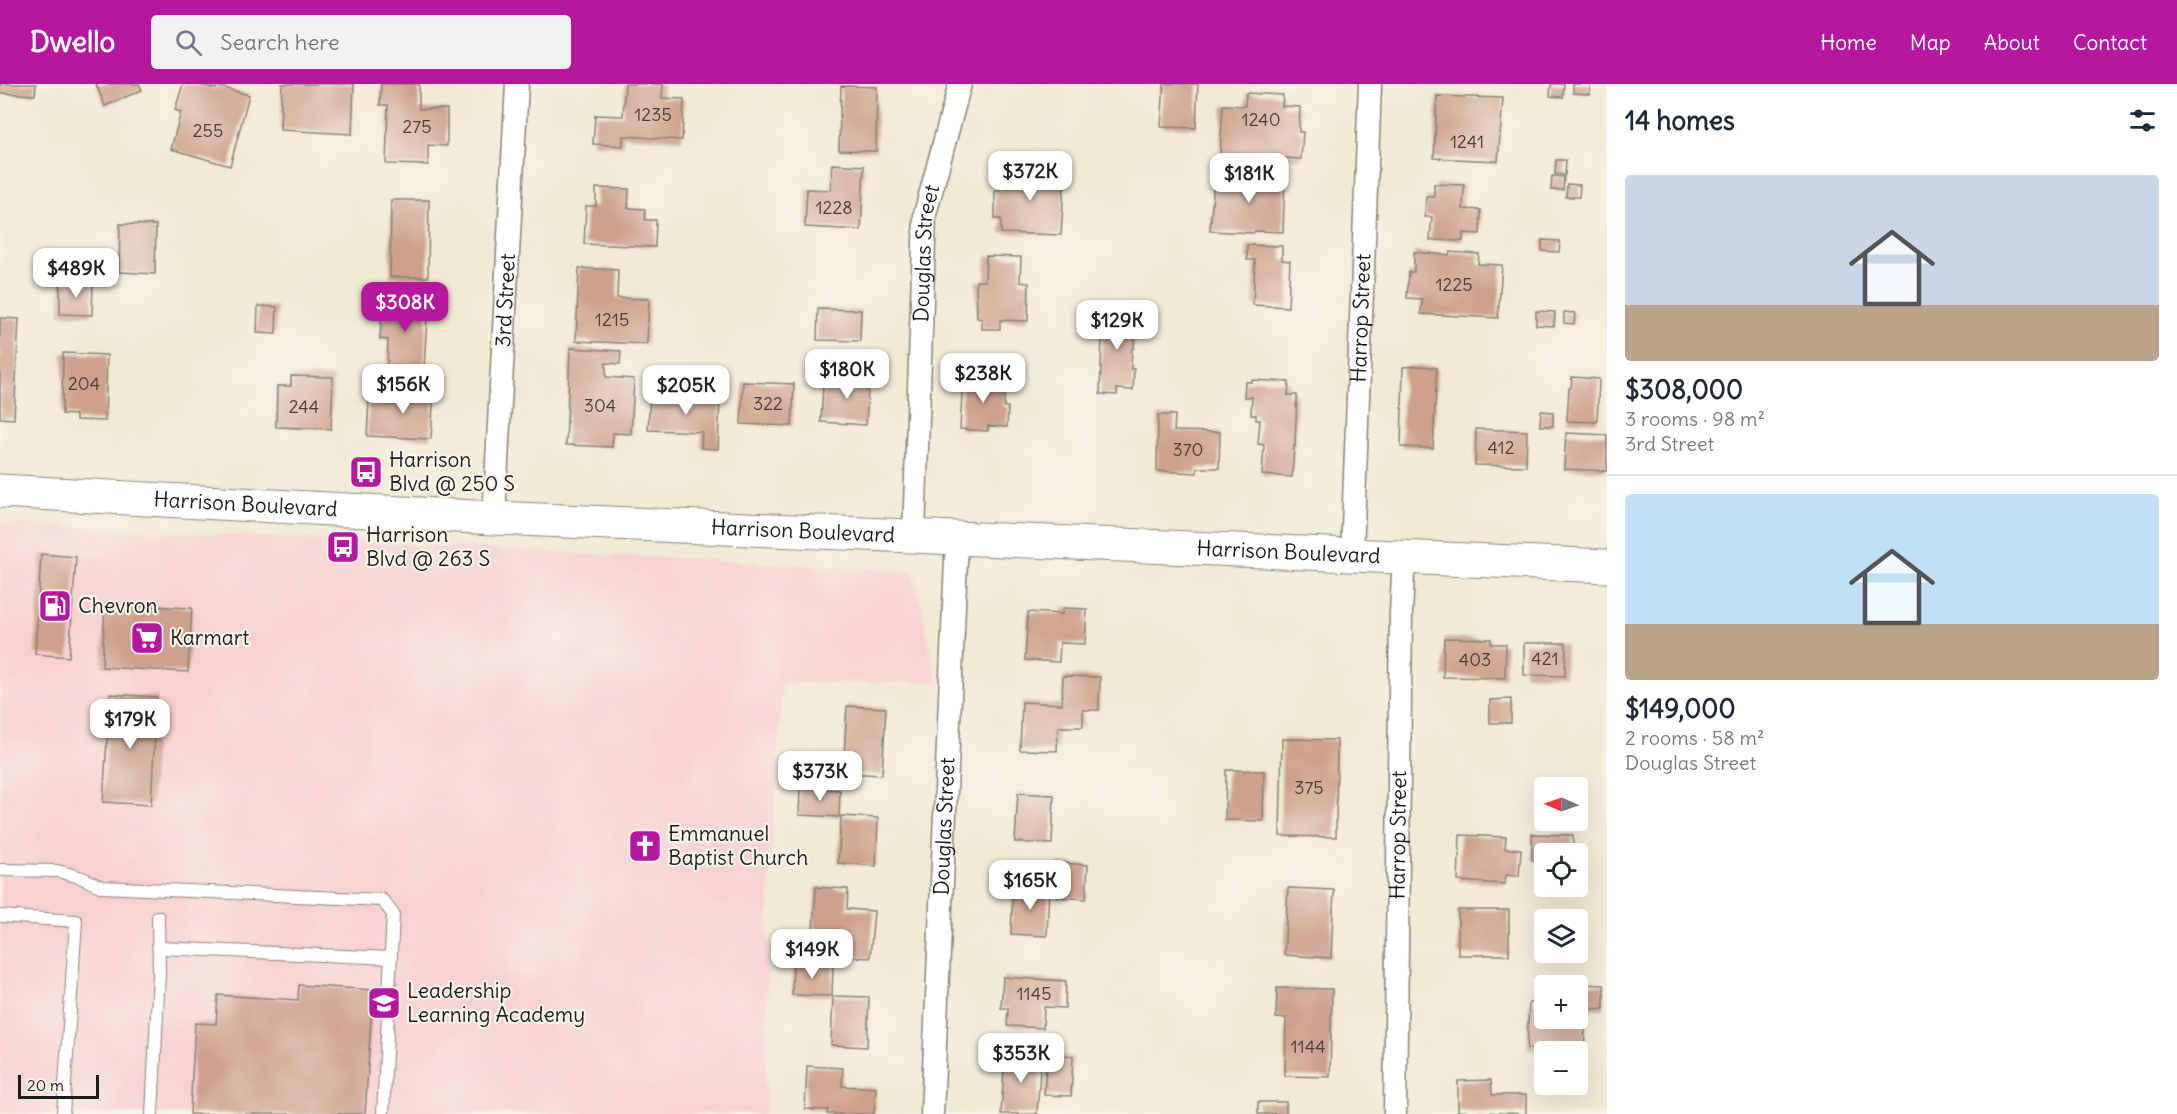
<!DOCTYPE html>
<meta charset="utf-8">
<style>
body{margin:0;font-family:Delius,sans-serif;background:#f2f2f3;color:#1f2937;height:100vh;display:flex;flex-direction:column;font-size:22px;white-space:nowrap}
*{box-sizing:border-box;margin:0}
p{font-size:20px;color:#747a83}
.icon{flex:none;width:33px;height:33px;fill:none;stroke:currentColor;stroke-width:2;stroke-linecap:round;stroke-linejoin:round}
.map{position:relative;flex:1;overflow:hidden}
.side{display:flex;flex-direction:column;background:#fff;width:570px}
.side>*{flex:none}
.needle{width:39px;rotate:272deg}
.buttons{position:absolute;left:1534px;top:693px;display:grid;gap:12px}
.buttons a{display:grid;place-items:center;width:54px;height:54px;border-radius:6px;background:#fff;box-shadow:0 6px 24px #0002;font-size:30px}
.scale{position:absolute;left:18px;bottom:15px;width:81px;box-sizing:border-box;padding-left:6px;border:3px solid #1c1c1c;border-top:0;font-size:16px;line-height:21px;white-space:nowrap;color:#1c1c1c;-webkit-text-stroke:4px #f7f3e8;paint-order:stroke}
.price{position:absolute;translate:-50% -51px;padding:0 14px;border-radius:12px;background:#fff;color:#222;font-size:20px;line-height:39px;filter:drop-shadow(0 2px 3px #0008)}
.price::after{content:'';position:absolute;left:50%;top:36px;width:18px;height:14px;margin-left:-9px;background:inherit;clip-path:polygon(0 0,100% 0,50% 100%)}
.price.selected{background:#b5179e;color:#fff}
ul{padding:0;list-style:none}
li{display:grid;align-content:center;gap:12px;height:318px;padding:0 18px}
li+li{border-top:2px solid #e0e1e3}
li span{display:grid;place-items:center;height:186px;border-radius:6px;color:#555}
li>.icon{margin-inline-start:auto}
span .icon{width:108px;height:108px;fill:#fffc;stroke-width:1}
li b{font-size:26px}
h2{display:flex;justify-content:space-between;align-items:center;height:72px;padding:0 18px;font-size:26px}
header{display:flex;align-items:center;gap:36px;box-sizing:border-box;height:84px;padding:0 30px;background:#b5179e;color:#fff}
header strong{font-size:28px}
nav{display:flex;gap:33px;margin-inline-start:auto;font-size:21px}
.search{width:420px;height:54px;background:#f2f2f3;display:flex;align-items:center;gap:15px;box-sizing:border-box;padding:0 21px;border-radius:6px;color:#747a83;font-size:22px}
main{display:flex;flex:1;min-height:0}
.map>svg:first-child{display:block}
.built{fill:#f7d0d0}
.building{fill:#cea08d}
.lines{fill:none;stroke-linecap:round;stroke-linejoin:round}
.service-casing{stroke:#868378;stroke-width:14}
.minor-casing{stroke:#868378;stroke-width:25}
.secondary-casing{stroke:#868378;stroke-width:35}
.service{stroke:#fff;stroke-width:12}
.minor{stroke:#fff;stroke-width:22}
.secondary{stroke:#fff;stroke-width:33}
.labels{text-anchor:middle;stroke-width:4.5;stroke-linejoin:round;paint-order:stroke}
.number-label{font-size:18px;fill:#483d38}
.street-label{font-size:21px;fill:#1c1c1c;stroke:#f7f3e8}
.poi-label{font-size:21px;fill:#1c1c1c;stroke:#f7f3e8;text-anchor:start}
</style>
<header>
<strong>Dwello</strong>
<div class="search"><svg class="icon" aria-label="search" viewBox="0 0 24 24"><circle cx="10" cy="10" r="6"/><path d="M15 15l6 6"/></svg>Search here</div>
<nav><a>Home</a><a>Map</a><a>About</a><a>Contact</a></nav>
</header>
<main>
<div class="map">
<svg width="1607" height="1030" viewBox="0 0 1607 1030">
<rect width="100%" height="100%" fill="#f7f3e8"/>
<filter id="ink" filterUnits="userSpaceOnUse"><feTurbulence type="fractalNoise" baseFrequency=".0167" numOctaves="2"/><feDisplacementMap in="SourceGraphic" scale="12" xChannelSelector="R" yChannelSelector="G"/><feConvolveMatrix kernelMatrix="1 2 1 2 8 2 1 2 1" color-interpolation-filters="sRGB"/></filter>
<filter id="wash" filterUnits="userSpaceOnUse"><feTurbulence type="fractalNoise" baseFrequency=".008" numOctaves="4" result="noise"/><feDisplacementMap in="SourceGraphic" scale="24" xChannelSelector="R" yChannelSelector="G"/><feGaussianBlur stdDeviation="1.35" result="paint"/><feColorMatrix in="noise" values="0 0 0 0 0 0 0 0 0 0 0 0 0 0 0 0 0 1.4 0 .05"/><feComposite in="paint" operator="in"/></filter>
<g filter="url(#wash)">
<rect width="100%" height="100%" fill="#f1ead4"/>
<path class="built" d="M0,439L914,487L937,598L782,599L769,809L765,1028L763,1030H0Z"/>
<g id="blocks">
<g class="building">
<path d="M0,0H36L35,11L0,9Z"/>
<path d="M96,0H139L142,6L105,22Z"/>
<path d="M183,0H197L216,5L217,2L249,11L230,82L171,65L181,28L175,26Z"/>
<path d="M282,0H354L352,50L280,46Z"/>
<path d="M381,0H419V25H447V62L428,61V81L386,80L388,21H380Z"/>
<path d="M625,0H663L662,14L684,15L682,56L623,52V62L593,60L595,31L623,32Z"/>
<path d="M1164,0H1198L1196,44L1161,43Z"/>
<path d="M1551,0H1564L1563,13L1550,12Z"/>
<path d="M1573,0H1590V10L1573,9Z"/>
<path d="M841,2L877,3L876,67L839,66Z"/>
<path d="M1246,9L1283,11L1282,22L1300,23L1299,48H1303L1301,75L1220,70L1223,21L1245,22Z"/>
<path d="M1437,12L1503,14L1498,77L1434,74Z"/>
<path d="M1556,76H1566L1565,91L1555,90Z"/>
<path d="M832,80L864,82L861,146L805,143L807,105L831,106Z"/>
<path d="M998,87L1065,88L1061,151L1001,149V135H995V107H999Z"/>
<path d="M1235,90L1285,92L1283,148L1255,147L1253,149L1210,147L1214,96L1235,97Z"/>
<path d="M1552,92L1564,93L1563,106H1551Z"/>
<path d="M1434,100L1464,101L1463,125L1481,126L1480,150L1463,149V157L1430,156L1432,133H1425L1426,113H1434Z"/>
<path d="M1567,100L1580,101L1579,113H1566Z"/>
<path d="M596,104L629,105L628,124L645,125V136H656L655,163L584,160L586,122H596Z"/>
<path d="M391,116H429L428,193H390Z"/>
<path d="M120,140L156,141L155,190L119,188Z"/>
<path d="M1542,156L1560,157L1559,168L1542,167Z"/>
<path d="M1247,161L1282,162V176L1290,177L1288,223L1253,221L1255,176H1247Z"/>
<path d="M1414,168L1449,171L1450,168L1479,170L1478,180L1502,181L1498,234L1421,230L1422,215L1407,214L1409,188H1414Z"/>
<path d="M986,172L1021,173L1020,198L1029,199L1028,237L1000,236V245H982V235L977,234L976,197H985Z"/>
<path d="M579,184L618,186L617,214L649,215L647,260L576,257Z"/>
<path d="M60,199L93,200L92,231L60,230Z"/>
<path d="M397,216L428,217L424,284L387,282L388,256L380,255L382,222H397Z"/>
<path d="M258,222L277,223L276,250L257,249Z"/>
<path d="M818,225L861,226L860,257L817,256Z"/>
<path d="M1103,225L1136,227L1134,264H1132L1131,285H1134L1133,306L1117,305V311L1100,310Z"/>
<path d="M1536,227L1555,228L1554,242L1536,241Z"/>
<path d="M1564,228L1575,229L1574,240L1564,239Z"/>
<path d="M0,234L19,235L14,335L0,334Z"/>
<path d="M570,264L621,267L620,280L606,279V293L634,295L631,350L613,349L612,363L566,361Z"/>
<path d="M63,269L107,271L105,337L76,336V331L62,330Z"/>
<path d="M1420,282L1437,284L1433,364L1401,363L1403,283Z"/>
<path d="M846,286L869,288L866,341L821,338L823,301L845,302Z"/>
<path d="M291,292L333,293L331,345L276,343L277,302H291Z"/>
<path d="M963,293L1005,295L1004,323H1008L1007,343L988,342V347L960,345Z"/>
<path d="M1572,293L1599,295L1597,338L1567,337L1569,304H1571Z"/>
<path d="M1252,296L1289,298L1288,311H1297L1295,362H1294L1292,393L1262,391L1264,361L1258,360L1260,336H1256V331H1251L1252,313H1244L1245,298H1252Z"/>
<path d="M743,298L794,300L792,342L741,340Z"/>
<path d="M400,303L434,305L431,355L367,352L369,317L399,318Z"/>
<path d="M650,310L720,314L718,365L701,364L702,348L648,346Z"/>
<path d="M1541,327L1553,328V342H1540Z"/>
<path d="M1158,331H1175L1174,347L1220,348L1219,384H1197V389L1157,387Z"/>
<path d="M1476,345L1527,347L1526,382L1475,381Z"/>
<path d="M1566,349L1607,351V387L1564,385Z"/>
<path d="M41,470L76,473L69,573L35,570Z"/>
<path d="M105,520L192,524L188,588L102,583Z"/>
<path d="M1063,524L1087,525L1085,560L1060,559L1059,578L1025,576L1028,528L1062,530Z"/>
<path d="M1444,554L1491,555V560H1506L1505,594L1443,593Z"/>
<path d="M1524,559H1566L1565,592L1524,591Z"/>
<path d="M1063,592L1100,593L1099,626H1083V643H1058L1057,667L1020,666L1022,618L1062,620Z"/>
<path d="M110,610L157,613L151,721L103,718Z"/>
<path d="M1511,615V639H1490V616Z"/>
<path d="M847,622L886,624L882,691L843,689Z"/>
<path d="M1282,655L1337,656L1336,753L1280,752Z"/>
<path d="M1226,686L1264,687L1263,737L1225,736Z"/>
<path d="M800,704L840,706L839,733L799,731Z"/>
<path d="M1018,709L1054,711L1052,760L1015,758Z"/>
<path d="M841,732L878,734L876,782L838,779Z"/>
<path d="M1532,750L1573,751V770H1545V776H1532Z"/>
<path d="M1460,751L1506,753L1505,765H1521L1519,792L1506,791L1505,800L1458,797Z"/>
<path d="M1059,779L1088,781L1086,815L1057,813Z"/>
<path d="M1013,802L1049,803L1047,852L1011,850Z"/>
<path d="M816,803L848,805L847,825L874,827L870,874L836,872L838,846L813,845Z"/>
<path d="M1288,804L1334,806L1331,874L1284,871Z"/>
<rect x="1458" y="826" width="51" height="45"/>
<path d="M793,880L833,881L832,912L792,911Z"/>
<path d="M1003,893L1066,897L1065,924L1044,923L1043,944L1007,942L1008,924H1001Z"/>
<path d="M1578,900L1604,901V925L1578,924Z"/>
<path d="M299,901L373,906L365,1030H190L195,939L216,940L218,911L298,916Z"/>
<path d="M1277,904L1332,905L1330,993L1285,992L1286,934H1276Z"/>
<path d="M833,912L869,913L867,963L831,961Z"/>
<path d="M1529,919L1545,920V934H1578V930H1586L1584,968L1527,965Z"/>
<path d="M1005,969L1041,972L1037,1030H1001Z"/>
<path d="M1047,971L1073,972L1071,1012L1044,1011Z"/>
<path d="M807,982L843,984L842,1002L876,1004L874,1030H827L828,1026L805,1025Z"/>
<path d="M1491,996L1492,1011H1526V1030L1458,1027V997Z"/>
<rect x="1258" y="1018" width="28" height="12"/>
</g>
</g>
</g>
<g filter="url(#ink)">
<use href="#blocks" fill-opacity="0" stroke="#868378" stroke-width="1.5"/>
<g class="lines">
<g class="service-casing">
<g id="service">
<path d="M0,786L57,787L80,793L102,803L382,816L393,830L383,1030"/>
<path d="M0,832L76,837L63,1030"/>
<path d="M160,864L391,874"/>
<path d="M152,1030L159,889L158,833"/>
</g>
</g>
<g class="minor-casing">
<g id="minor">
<path id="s1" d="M494,434L517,0"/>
<path id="s2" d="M914,451L925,130L960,0"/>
<path id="s3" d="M1352,470L1370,0"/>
<path id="s4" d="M932,1030L957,453"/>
<path id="s5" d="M1395,1030L1401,529L1404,472"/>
</g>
</g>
<g class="secondary-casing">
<g id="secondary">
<path id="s6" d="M0,407L494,434L1607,482"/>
</g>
</g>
<use href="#service" class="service"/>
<use href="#minor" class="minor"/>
<use href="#secondary" class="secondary"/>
</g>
</g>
<defs>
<g id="bus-square" transform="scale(1.725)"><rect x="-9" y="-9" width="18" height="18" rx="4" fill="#b5179e" stroke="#f7f3e8"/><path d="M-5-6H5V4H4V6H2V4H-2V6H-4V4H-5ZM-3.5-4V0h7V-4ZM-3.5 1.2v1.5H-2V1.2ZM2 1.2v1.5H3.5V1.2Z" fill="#fff"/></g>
<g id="fuel-square" transform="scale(1.725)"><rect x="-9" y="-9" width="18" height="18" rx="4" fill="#b5179e" stroke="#f7f3e8"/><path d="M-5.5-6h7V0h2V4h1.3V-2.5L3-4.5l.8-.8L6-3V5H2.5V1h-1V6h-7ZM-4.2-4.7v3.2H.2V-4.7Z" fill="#fff"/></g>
<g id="supermarket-square" transform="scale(1.725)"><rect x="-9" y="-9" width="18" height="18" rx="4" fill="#b5179e" stroke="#f7f3e8"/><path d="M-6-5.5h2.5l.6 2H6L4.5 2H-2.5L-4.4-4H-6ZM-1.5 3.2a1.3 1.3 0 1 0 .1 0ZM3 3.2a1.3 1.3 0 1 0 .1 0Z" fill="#fff"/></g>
<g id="church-square" transform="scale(1.725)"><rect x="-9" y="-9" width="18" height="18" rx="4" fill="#b5179e" stroke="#f7f3e8"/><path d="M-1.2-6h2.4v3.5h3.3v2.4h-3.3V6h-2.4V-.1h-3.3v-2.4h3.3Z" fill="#fff"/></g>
<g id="school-square" transform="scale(1.725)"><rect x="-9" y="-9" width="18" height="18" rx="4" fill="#b5179e" stroke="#f7f3e8"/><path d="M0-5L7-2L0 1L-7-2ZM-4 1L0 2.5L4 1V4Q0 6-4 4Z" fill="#fff"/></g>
</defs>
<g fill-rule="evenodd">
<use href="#bus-square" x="366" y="388"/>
<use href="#bus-square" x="343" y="463"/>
<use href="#fuel-square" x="55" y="522"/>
<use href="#supermarket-square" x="147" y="554"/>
<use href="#church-square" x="645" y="762"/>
<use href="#school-square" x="384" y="919"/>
</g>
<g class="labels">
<g class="number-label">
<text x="653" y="37">1235</text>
<text x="1261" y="42">1240</text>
<text x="417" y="49">275</text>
<text x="208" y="53">255</text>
<text x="1467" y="64">1241</text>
<text x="834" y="130">1228</text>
<text x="1454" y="207">1225</text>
<text x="612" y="242">1215</text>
<text x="84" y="306">204</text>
<text x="768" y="326">322</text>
<text x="600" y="328">304</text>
<text x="304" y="329">244</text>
<text x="1501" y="370">412</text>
<text x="1188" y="372">370</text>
<text x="1545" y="581">421</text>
<text x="1475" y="582">403</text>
<text x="1309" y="710">375</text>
<text x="1034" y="916">1145</text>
<text x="1308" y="969">1144</text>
</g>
<g class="street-label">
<text dy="7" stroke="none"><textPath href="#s2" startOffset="282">Douglas Street</textPath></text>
<text dy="7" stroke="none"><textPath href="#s1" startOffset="218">3rd Street</textPath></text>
<text dy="7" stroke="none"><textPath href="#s3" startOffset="236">Harrop Street</textPath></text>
<text dy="7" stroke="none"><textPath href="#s6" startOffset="246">Harrison Boulevard</textPath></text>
<text dy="7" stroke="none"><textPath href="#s6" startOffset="804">Harrison Boulevard</textPath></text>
<text dy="7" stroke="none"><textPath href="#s6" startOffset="1290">Harrison Boulevard</textPath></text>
<text dy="7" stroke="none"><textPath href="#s4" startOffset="288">Douglas Street</textPath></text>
<text dy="7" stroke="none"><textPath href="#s5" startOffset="279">Harrop Street</textPath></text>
</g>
<g class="poi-label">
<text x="389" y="383">Harrison<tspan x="389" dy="24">Blvd @ 250 S</tspan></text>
<text x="366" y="458">Harrison<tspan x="366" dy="24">Blvd @ 263 S</tspan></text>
<text x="78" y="529">Chevron</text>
<text x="170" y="561">Karmart</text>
<text x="668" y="757">Emmanuel<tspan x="668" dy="24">Baptist Church</tspan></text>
<text x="407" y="914">Leadership<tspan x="407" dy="24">Learning Academy</tspan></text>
</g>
</g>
</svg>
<div class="buttons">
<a><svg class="needle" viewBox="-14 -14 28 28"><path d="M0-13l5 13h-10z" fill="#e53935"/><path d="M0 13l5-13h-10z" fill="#747a83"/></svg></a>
<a><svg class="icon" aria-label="locate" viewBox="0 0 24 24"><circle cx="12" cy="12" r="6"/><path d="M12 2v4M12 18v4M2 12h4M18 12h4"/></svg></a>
<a><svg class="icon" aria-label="layers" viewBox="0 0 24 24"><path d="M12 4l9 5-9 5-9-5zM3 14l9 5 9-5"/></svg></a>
<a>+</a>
<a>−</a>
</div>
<div class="scale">20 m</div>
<b class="price" style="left:1030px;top:118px">$372K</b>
<b class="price" style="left:1249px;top:120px">$181K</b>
<b class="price" style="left:76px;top:215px">$489K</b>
<b class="price selected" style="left:405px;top:249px">$308K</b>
<b class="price" style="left:1117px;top:267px">$129K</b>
<b class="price" style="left:847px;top:316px">$180K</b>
<b class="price" style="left:983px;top:320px">$238K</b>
<b class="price" style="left:403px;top:331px">$156K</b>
<b class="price" style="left:686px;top:332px">$205K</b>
<b class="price" style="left:130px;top:666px">$179K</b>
<b class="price" style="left:820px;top:718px">$373K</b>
<b class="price" style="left:1030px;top:827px">$165K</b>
<b class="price" style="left:812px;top:896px">$149K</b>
<b class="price" style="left:1021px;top:1000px">$353K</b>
</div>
<section class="side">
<h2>14 homes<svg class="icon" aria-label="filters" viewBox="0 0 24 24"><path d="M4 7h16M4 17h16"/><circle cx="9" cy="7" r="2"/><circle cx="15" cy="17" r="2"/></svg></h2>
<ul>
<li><span style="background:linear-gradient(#c9d6e8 70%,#b9a48a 0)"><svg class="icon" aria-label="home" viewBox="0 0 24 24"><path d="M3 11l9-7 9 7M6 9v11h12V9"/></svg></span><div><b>$308,000</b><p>3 rooms · 98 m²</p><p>3rd Street</p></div></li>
<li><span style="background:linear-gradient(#bfe0f5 70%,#b9a48a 0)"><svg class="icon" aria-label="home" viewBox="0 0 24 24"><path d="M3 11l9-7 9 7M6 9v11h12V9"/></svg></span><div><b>$149,000</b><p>2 rooms · 58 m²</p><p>Douglas Street</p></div></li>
</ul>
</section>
</main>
